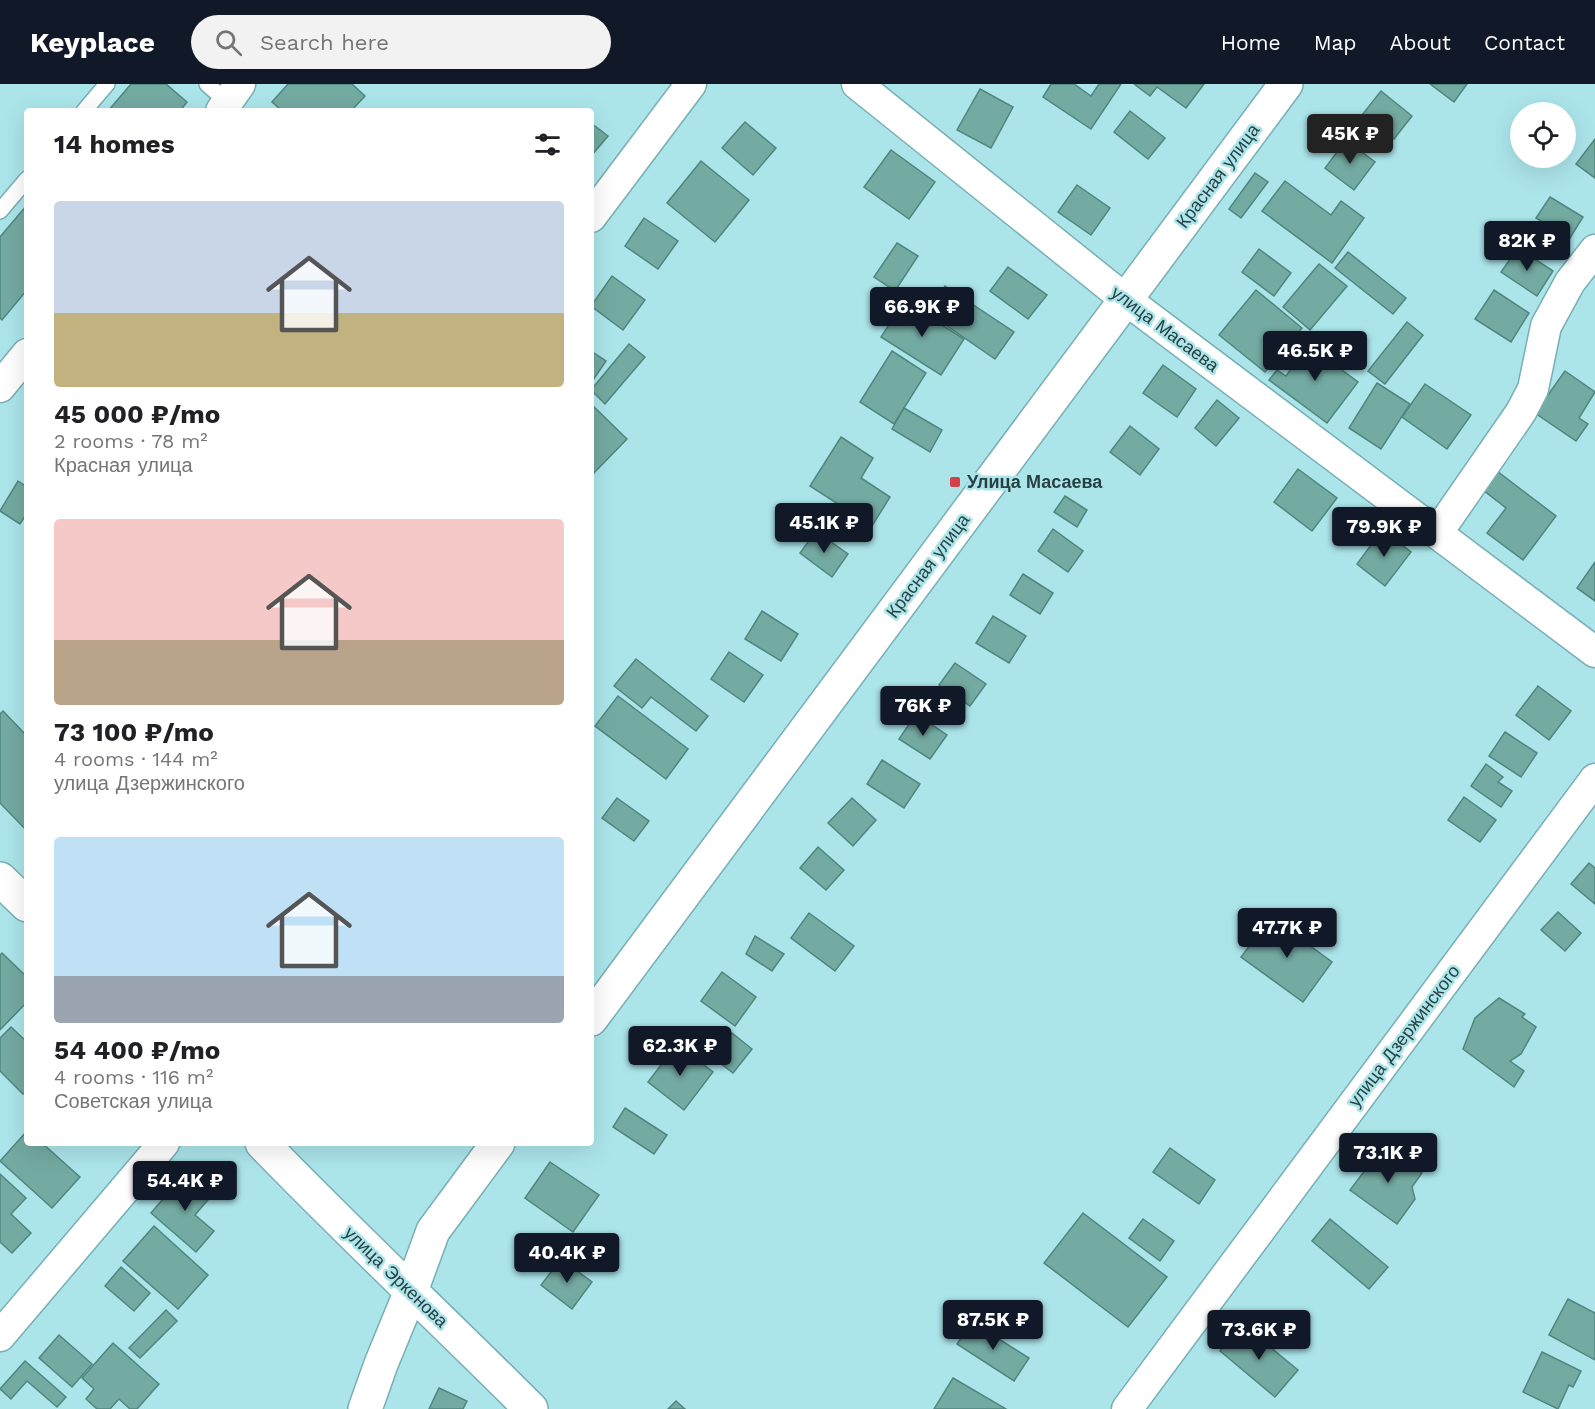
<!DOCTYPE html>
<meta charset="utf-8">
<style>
body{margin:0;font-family:"Work Sans",sans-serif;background:#f2f2f2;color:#202124;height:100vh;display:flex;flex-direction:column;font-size:22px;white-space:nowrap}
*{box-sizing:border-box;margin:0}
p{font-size:20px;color:#757577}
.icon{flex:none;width:33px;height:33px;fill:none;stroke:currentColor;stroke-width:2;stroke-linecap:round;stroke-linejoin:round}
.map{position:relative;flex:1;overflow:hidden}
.side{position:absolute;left:24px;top:24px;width:570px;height:1038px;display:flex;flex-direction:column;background:#fff;border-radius:6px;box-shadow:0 6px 24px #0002}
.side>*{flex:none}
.buttons{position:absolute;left:1510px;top:18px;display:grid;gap:12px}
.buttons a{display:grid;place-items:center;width:66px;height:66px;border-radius:50%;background:#fff;box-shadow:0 6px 24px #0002;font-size:30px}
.price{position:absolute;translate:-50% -51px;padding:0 14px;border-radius:6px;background:#111827;color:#fff;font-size:20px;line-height:39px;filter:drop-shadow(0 2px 3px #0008)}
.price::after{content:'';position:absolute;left:50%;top:36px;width:18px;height:14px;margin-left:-9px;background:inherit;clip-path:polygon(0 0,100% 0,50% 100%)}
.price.selected{background:#222;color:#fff}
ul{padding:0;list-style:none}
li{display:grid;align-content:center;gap:12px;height:318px;padding:0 30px}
li span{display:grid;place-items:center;height:186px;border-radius:6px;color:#555}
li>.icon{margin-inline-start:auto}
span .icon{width:108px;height:108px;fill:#fffc;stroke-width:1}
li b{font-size:26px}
h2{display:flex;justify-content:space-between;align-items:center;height:72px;padding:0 30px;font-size:26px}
header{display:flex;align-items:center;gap:36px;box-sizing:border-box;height:84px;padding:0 30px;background:#111827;color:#fff}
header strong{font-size:28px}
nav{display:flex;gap:33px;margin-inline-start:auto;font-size:21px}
.search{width:420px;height:54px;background:#f2f2f2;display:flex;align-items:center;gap:15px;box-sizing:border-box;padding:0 21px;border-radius:33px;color:#757577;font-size:22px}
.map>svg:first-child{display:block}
.building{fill:#73aaa1;stroke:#50867e;stroke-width:1.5}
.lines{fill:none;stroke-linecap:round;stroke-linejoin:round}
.lane-casing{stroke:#77afb4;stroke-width:18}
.street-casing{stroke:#77afb4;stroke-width:33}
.secondary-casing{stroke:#77afb4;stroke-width:36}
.lane{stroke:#fff;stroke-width:15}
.street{stroke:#fff;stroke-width:30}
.secondary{stroke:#fff;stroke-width:33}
.poi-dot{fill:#d24248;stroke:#abe5ea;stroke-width:2}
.labels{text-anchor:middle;stroke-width:5;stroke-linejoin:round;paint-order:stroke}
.street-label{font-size:18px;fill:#284042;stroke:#abe5ea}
.poi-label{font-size:18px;font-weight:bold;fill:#284042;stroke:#abe5ea;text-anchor:start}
</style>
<header>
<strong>Keyplace</strong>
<div class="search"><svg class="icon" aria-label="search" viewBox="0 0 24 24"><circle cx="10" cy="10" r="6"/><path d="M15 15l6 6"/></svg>Search here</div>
<nav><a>Home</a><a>Map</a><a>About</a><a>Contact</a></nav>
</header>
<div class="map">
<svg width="1595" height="1325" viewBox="0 0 1595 1325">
<rect width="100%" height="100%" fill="#abe5ea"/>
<g class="building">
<path d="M131,0H166L187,18L180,27H108Z"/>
<path d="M288,0H352L365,12L351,27H282L272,18Z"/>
<path d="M1051,0H1074L1091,12L1099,0H1121L1091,45L1043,13Z"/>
<path d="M1134,0H1204L1186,24L1157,3L1150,12Z"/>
<path d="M1430,0H1467L1454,18Z"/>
<path d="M980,5L1013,23L991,64L957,46Z"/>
<path d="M1381,7L1412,32L1394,55L1362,31Z"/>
<path d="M1130,27L1165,54L1148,75L1114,48Z"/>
<path d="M745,38L776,64L753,91L722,64Z"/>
<path d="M591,39L608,52L592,71L591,70Z"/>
<path d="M1595,55V94L1576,80Z"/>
<path d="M1346,56L1375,78L1354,106L1325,84Z"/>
<path d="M891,66L935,98L909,135L864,103Z"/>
<path d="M701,77L749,116L715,158L667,119Z"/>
<path d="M1255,89L1268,98L1241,134L1229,125Z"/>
<path d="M1285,97L1331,131L1341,117L1364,134L1332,179L1262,127Z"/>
<path d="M1077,101L1110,124L1091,151L1058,128Z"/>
<path d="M1550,113L1583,133L1570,154L1536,134Z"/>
<path d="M27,121V206L2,236L0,234V153Z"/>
<path d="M644,134L678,157L658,185L625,162Z"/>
<path d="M897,159L918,172L895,207L874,193Z"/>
<path d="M1518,164L1553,187L1537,212L1501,188Z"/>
<path d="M1259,165L1291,189L1274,212L1242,188Z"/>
<path d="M1348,168L1406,214L1393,230L1335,184Z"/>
<path d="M1319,180L1347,202L1310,246L1283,223Z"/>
<path d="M1008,183L1047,211L1028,235L990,207Z"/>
<path d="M612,192L645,216L623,246L591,222Z"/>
<path d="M945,202L1014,248L995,275L927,228Z"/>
<path d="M1256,206L1302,244L1265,288L1219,251Z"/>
<path d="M1494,206L1529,229L1511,258L1475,235Z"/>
<path d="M904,217L964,255L941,291L881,253Z"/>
<path d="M1407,238L1423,251L1385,300L1368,287Z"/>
<path d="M1300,255L1358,298L1327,339L1269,296L1277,286L1286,292L1294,281L1286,275Z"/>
<path d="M629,260L645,273L605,320L591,306Z"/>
<path d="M591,267L606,277L591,299Z"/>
<path d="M892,267L926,289L894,340L860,318Z"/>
<path d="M1163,281L1196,305L1177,333L1143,309Z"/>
<path d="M1565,287L1595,308L1579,334L1588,340L1576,357L1535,329Z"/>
<path d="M1377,299L1410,320L1381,365L1349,344Z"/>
<path d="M1425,300L1471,331L1447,365L1402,333Z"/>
<path d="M1217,316L1239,334L1216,362L1195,344Z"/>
<path d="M591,320L627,355L591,392Z"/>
<path d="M904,324L942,346L930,368L892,345Z"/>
<path d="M1130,342L1159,365L1140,391L1110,368Z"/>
<path d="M841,353L873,374L861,394L890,413L872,442L810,402Z"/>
<path d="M1298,385L1337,414L1312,447L1274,418Z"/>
<path d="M1497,387L1556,432L1523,476L1487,449L1506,424L1483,406Z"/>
<path d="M18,397L27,403V429L20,440L0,427Z"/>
<path d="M1065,412L1087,426L1077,443L1054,428Z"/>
<path d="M1053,445L1083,467L1068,488L1038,467Z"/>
<path d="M1382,446L1411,468L1385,502L1357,480Z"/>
<path d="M816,447L848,470L832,493L800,469Z"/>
<path d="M1595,478V517L1577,504Z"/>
<path d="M1023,490L1053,509L1040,530L1010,511Z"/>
<path d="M762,527L798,550L781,577L745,555Z"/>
<path d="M993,532L1026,552L1009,579L976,559Z"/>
<path d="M729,568L763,591L744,618L711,595Z"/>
<path d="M636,575L708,632L696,647L651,613L642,624L614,602Z"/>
<path d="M955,579L986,600L970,622L939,601Z"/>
<path d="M1538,602L1571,627L1549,656L1516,631Z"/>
<path d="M618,612L688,665L666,695L595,642Z"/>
<path d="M3,627L27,652V747L0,719V630Z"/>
<path d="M916,630L947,651L930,675L899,655Z"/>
<path d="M1505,648L1537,669L1521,693L1489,672Z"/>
<path d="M882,676L920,700L904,724L867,700Z"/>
<path d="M1486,680L1503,693L1498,698L1512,707L1501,723L1471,702Z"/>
<path d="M1464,713L1496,736L1480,758L1448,736Z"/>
<path d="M617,714L649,737L634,757L602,734Z"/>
<path d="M852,714L876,736L853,762L828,739Z"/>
<path d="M818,763L844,786L826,806L800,784Z"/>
<path d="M1589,779L1595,784V820L1571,800Z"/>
<path d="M1558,828L1581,849L1565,867L1541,846Z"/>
<path d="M809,829L854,862L835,887L791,854Z"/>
<path d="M1271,833L1332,878L1303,918L1241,873Z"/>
<path d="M755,852L784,870L772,887L746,870Z"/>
<path d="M2,869L27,893V918L0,946V871Z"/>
<path d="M722,888L756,913L735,942L701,917Z"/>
<path d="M1499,914L1525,930L1522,933L1536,943L1521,970L1510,977L1524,987L1514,1003L1463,965L1475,934Z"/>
<path d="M11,943L27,958V1007L23,1010L0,987V954Z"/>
<path d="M732,949L752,965L733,989L712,973Z"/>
<path d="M677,960L713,988L684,1026L648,998Z"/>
<path d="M625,1024L667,1051L654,1070L613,1043Z"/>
<path d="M27,1047V1059H42L80,1093L52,1124L0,1077Z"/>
<path d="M1384,1061L1422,1089L1412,1103L1415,1115L1397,1140L1350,1106Z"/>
<path d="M1170,1064L1215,1096L1199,1120L1153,1088Z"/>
<path d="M550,1078L599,1111L573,1148L525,1114Z"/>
<path d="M186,1088L212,1111L195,1131L214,1147L196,1168L151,1129Z"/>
<path d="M0,1090L26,1114L11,1130L31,1149L12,1169L0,1158Z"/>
<path d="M1083,1129L1167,1193L1128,1243L1044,1179Z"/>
<path d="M1143,1135L1174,1157L1160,1177L1129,1154Z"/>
<path d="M1330,1135L1388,1183L1369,1205L1312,1157Z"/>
<path d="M154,1142L208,1191L178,1225L123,1177Z"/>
<path d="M561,1175L592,1198L572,1225L541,1201Z"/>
<path d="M121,1183L150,1209L134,1227L105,1202Z"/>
<path d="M1568,1215L1595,1229V1276L1549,1251Z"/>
<path d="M166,1226L177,1237L140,1274L129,1264Z"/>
<path d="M972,1238L1029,1274L1014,1297L957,1260Z"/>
<path d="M1242,1240L1298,1286L1275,1313L1220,1267Z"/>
<path d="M59,1251L92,1280L72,1303L39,1274Z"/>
<path d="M113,1259L159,1300L137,1325H130L119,1315L110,1325H97L86,1315L94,1305L82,1294Z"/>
<path d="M1542,1268L1581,1287L1573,1303L1569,1301L1558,1325L1523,1308Z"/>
<path d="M25,1277L66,1313L57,1323L27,1297L11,1315L0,1305Z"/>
<path d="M953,1294L1006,1325H934Z"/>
<path d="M439,1304L467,1317L463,1325H429Z"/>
<path d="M676,1317L685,1325H668Z"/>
</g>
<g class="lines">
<g class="lane-casing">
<g id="lane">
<path d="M207,0L227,18"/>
<path d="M84,27L107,0"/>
<path d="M0,127L27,95"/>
</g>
</g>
<g class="street-casing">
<g id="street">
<path d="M857,0L1125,215L1595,568"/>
<path d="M221,27L240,0"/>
<path d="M591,133L691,0"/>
<path d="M0,303L27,270"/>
<path d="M1438,448L1521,328L1533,305L1546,242L1570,198L1595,166"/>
<path d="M0,1252L164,1059"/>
<path d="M1127,1325L1595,695"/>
</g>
</g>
<g class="secondary-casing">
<g id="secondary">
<path d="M0,795L27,821"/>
<path d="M591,935L1286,0"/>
<path d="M262,1059C350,1150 442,1236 531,1325"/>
<path d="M365,1325L381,1280L411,1207L433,1147L498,1059"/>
</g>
</g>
<use href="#lane" class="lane"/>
<use href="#street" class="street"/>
<use href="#secondary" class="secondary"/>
</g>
<rect class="poi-dot" x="949" y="392" width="12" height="12" rx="3"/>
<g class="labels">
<g class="street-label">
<text transform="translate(1218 92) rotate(-53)" y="6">Красная улица</text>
<text transform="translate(1165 245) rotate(37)" y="6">улица Масаева</text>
<text transform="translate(928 482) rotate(-53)" y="6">Красная улица</text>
<text transform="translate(1404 952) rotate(-53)" y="6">улица Дзержинского</text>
<text transform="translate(396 1193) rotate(44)" y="6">улица Эркенова</text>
</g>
<g class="poi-label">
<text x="967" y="404">Улица Масаева</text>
</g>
</g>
</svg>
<div class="buttons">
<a><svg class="icon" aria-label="locate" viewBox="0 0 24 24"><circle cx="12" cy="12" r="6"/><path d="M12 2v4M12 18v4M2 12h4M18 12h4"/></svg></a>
</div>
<b class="price selected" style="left:1350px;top:81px">45K ₽</b>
<b class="price" style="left:1527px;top:188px">82K ₽</b>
<b class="price" style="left:922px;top:254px">66.9K ₽</b>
<b class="price" style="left:1315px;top:298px">46.5K ₽</b>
<b class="price" style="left:824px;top:470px">45.1K ₽</b>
<b class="price" style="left:1384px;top:474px">79.9K ₽</b>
<b class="price" style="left:923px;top:653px">76K ₽</b>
<b class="price" style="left:1287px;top:875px">47.7K ₽</b>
<b class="price" style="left:680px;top:993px">62.3K ₽</b>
<b class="price" style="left:1388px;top:1100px">73.1K ₽</b>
<b class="price" style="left:185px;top:1128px">54.4K ₽</b>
<b class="price" style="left:567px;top:1200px">40.4K ₽</b>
<b class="price" style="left:993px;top:1267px">87.5K ₽</b>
<b class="price" style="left:1259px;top:1277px">73.6K ₽</b>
<section class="side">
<h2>14 homes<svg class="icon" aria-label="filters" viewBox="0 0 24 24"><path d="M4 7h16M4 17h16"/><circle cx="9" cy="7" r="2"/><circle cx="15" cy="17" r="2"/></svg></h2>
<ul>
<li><span style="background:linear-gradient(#c9d6e8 60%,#c2b280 0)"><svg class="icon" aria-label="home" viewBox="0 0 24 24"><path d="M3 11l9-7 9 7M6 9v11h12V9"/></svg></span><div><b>45 000 ₽/mo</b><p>2 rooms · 78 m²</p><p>Красная улица</p></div></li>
<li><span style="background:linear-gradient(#f6c9c9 65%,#b9a48a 0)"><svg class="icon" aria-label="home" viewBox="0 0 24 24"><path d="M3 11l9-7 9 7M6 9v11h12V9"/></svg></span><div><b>73 100 ₽/mo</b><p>4 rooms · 144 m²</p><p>улица Дзержинского</p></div></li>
<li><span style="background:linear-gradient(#bfe0f5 75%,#9aa5b1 0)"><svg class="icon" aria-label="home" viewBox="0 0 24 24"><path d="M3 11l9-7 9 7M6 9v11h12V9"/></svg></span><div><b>54 400 ₽/mo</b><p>4 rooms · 116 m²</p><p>Советская улица</p></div></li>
</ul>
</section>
</div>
